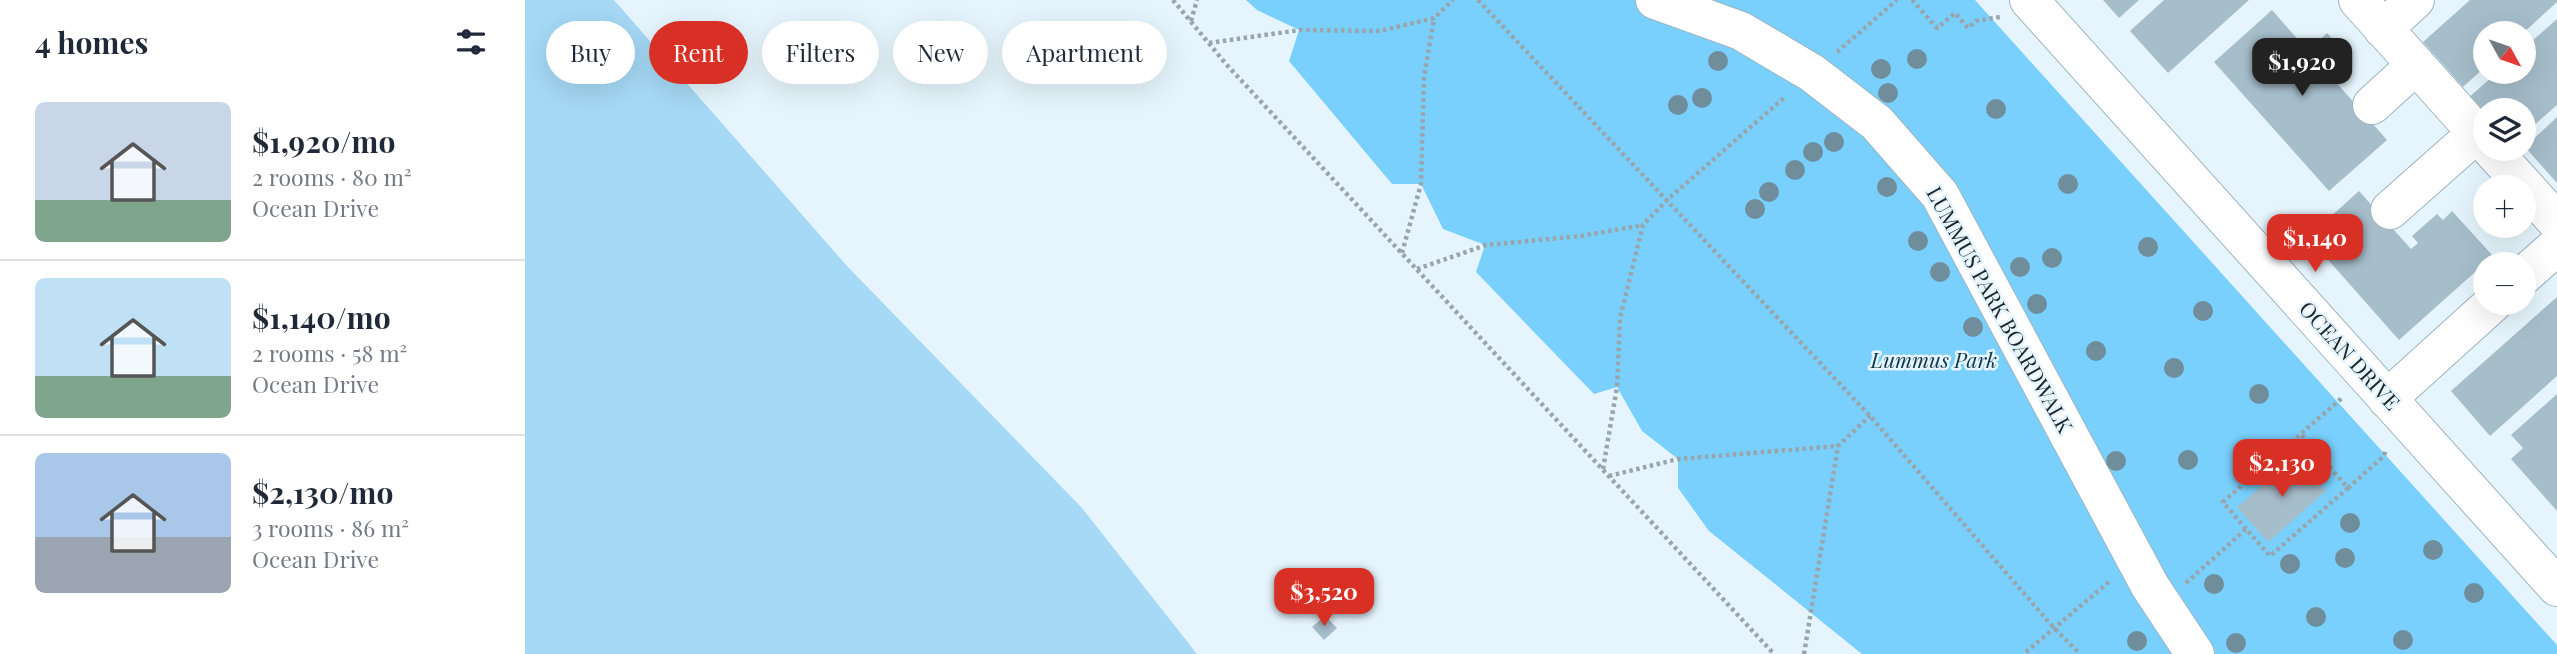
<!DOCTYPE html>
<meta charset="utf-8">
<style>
body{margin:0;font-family:"Playfair Display",serif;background:#f6f6f7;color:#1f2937;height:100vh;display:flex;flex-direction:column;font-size:26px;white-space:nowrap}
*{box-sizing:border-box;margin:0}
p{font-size:23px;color:#747a83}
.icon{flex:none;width:38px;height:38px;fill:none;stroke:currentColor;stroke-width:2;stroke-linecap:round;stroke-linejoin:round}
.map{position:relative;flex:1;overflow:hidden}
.details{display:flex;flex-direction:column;background:#fff;width:525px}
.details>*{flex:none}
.top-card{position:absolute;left:21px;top:21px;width:665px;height:63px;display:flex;gap:14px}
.needle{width:46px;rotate:130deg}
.buttons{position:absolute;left:1948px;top:21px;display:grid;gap:14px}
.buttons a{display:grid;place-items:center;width:63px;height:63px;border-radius:50%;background:#fff;box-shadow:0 7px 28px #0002;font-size:35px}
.price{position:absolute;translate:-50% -60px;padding:0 16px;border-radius:14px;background:#d93025;color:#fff;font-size:23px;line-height:46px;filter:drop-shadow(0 2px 4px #0008)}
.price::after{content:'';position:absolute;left:50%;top:42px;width:21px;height:16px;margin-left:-10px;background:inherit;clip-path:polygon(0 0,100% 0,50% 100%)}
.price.active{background:#222;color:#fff}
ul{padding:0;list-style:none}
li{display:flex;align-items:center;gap:21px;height:175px;padding:0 35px}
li+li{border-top:2px solid #e0e1e3}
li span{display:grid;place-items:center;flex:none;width:196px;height:140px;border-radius:10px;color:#555}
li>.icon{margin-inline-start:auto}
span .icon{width:84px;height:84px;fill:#fffc;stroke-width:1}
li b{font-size:30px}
h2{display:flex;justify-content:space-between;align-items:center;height:84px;padding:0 35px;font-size:30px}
.pill{padding:0 24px;border-radius:32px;background:#fff;box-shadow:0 7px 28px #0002;font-size:24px;line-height:63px}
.pill.active{background:#d93025;color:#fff}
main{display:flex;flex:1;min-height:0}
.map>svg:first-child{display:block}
.green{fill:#79d0fd}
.water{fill:#a5d9f5}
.building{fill:#a6bdca}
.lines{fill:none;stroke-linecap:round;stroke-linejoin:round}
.minor-casing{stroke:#9db4c1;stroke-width:40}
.path{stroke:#99a5ac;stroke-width:4.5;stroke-dasharray:3.5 3.5;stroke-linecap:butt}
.minor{stroke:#fff;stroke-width:38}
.tree{fill:#6f8d9b}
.labels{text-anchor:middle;stroke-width:5;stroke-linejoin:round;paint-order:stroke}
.street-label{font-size:21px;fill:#1b2429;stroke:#e6f5fd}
.park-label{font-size:21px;font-style:italic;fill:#0e384b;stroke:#e6f5fd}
</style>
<main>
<section class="details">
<h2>4 homes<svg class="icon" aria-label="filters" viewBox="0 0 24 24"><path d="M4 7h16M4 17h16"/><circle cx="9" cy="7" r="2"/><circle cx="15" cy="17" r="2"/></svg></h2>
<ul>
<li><span style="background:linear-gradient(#c9d6e8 70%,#7fa58c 0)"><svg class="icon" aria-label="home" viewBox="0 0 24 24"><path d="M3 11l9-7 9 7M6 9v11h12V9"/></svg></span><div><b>$1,920/mo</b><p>2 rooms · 80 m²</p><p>Ocean Drive</p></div></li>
<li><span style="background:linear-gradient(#bfe0f5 70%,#7fa58c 0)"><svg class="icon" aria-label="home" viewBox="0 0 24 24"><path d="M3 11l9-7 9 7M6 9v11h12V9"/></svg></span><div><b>$1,140/mo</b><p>2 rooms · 58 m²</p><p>Ocean Drive</p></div></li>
<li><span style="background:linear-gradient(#a9c7e8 60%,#9aa5b1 0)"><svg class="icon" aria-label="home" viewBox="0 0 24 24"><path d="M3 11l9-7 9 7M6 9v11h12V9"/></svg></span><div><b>$2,130/mo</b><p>3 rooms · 86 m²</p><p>Ocean Drive</p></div></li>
</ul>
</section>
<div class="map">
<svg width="2032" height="654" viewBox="0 0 2032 654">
<rect width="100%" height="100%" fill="#e6f5fd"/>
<path class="green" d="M721,0H1450L2032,645V654H1337L1184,531L1153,488V459L1117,431L1092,387L1069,394L951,272L960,245L918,229L896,184H867L764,61L774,30L732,10Z"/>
<path class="water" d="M0,0H89L322,266L557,508L672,654H0Z"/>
<g class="building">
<path d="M1578,0H1614L1594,18Z"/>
<path d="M1639,0H1724L1643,73L1605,31Z"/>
<path d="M1945,0H2032V2L1998,33H1960V67L1938,87L1898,42Z"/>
<path d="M1747,10L1783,51L1802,33L1821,54L1802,72L1862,140L1804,191L1689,62Z"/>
<path d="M2032,19V105L1998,135V110H1960V117L1943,98L1973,72H1998V49Z"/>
<path d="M253,29L265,42L252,53L241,41Z"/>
<path d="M2032,117V183L2000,147Z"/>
<path d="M1834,191L1886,249L1893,243L1887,236L1912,214L1918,220L1927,211L1968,256L1874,340L1783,237Z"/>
<path d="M2032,297V376L1965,436L1926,391Z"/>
<path d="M2032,394V511L1986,459L1998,448L1986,435Z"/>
<path d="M1771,456L1801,491L1743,542L1712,507Z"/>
<path d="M800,616L812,628L799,640L787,627Z"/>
</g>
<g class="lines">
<g class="minor-casing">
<g id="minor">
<path d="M1130,0L1216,31L1287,73L1352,123L1415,195L1625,586L1670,654"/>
<path d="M1504,0L2032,587"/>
<path d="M1833,0L1960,142"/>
<path d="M1858,29L1890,0"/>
<path d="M1847,105L1891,65"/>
<path d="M1966,149L2032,222"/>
<path d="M1865,210L1952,133"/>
<path d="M1998,276L2032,246"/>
<path d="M1862,399L1968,303"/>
</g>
</g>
<g class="path">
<path d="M648,0L701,64L1249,654"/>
<path d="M953,0L1345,416L1529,628L1555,654"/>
<path d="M1387,0L1412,28L1430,13L1443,28L1451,21L1475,17"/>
<path d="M666,21L672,0"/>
<path d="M684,43L775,30L855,31L909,18L928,0"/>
<path d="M1312,52L1372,0"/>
<path d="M877,253L896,184L899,77L909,18"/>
<path d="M892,269L961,245L1056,236L1118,225"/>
<path d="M1078,469L1092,387L1095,318L1118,225L1143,199L1260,97"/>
<path d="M1084,476L1153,459L1313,446"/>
<path d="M1823,488L1859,456L1861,449"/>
<path d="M1721,529L1698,502L1818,397"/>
<path d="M1661,583L1721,529L1745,556L1823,488L1776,434"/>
<path d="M1501,652L1586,580"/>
<path d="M1279,654L1313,446L1345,416"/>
</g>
<use href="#minor" class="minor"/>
</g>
<g class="tree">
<circle cx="1392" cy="59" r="10"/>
<circle cx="1193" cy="61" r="10"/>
<circle cx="1356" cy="69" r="10"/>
<circle cx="1363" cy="93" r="10"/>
<circle cx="1177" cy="98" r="10"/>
<circle cx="1153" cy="105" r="10"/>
<circle cx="1471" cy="109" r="10"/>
<circle cx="1309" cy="142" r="10"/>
<circle cx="1288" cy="152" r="10"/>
<circle cx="1270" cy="170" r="10"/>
<circle cx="1543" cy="184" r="10"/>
<circle cx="1362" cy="187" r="10"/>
<circle cx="1244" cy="192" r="10"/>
<circle cx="1230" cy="209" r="10"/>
<circle cx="1393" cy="241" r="10"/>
<circle cx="1623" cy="247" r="10"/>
<circle cx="1527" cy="258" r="10"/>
<circle cx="1495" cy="267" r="10"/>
<circle cx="1415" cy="272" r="10"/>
<circle cx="1512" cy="304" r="10"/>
<circle cx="1678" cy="311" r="10"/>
<circle cx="1448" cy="327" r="10"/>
<circle cx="1571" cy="351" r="10"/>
<circle cx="1649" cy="368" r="10"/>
<circle cx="1734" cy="394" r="10"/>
<circle cx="1663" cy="460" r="10"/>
<circle cx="1591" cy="461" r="10"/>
<circle cx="1825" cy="523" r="10"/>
<circle cx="1908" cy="550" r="10"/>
<circle cx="1820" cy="558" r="10"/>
<circle cx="1765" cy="564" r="10"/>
<circle cx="1689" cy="584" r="10"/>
<circle cx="1949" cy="593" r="10"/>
<circle cx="1791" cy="617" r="10"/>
<circle cx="1878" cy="640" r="10"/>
<circle cx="1612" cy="641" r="10"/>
<circle cx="1711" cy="643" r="10"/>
</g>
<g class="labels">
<g class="street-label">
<text transform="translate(1474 310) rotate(61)" y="7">LUMMUS PARK BOARDWALK</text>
<text transform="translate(1824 356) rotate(48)" y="7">OCEAN DRIVE</text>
</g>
<g class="park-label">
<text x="1409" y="368">Lummus Park</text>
</g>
</g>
</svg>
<div class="buttons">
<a><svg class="needle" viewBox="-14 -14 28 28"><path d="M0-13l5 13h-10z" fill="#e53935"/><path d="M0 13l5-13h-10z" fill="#747a83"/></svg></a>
<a><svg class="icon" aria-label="layers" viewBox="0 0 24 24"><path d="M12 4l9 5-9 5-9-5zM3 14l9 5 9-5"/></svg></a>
<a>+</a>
<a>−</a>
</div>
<b class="price active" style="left:1777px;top:98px">$1,920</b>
<b class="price" style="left:1790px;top:274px">$1,140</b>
<b class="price" style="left:1757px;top:499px">$2,130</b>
<b class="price" style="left:799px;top:628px">$3,520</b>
<div class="top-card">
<a class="pill">Buy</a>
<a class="pill active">Rent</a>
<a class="pill">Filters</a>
<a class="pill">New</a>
<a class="pill">Apartment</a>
</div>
</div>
</main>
